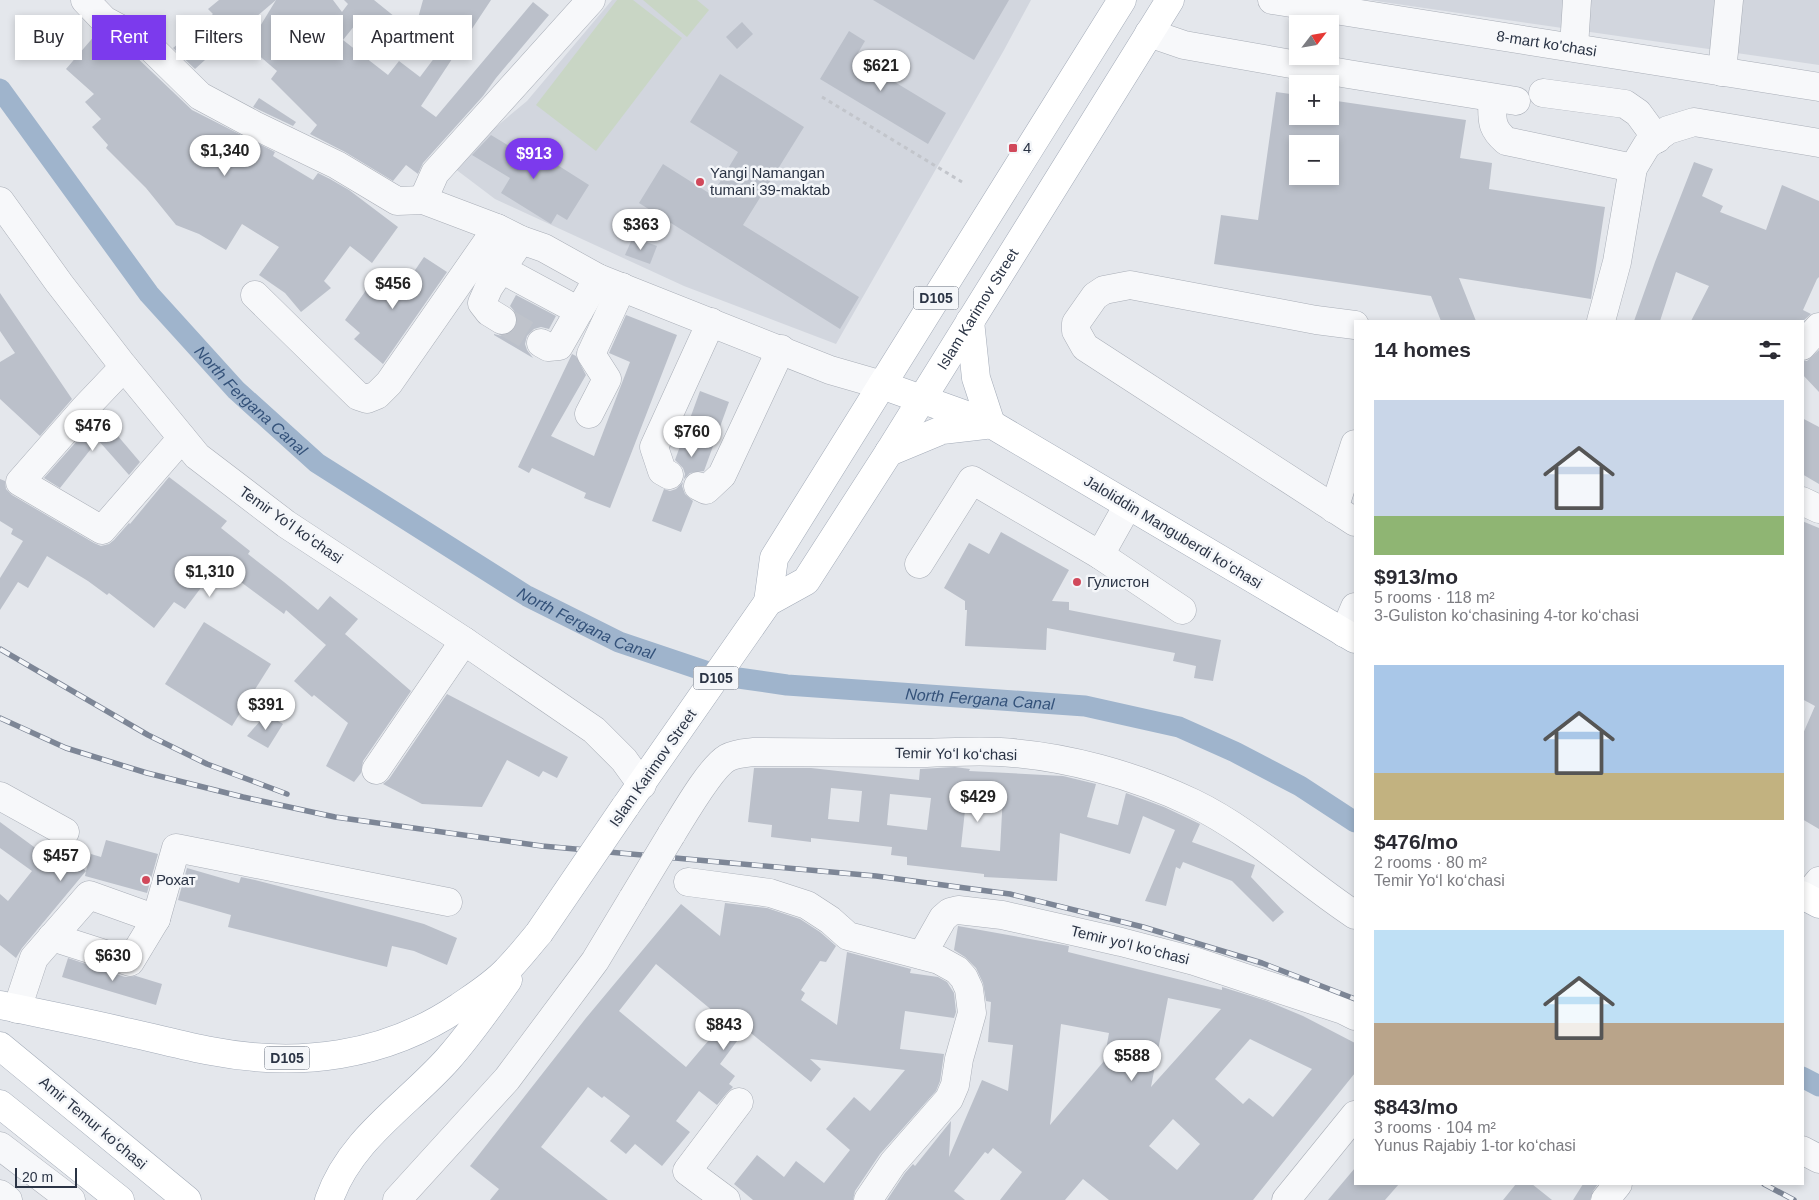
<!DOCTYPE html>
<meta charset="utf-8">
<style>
body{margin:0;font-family:Arial,sans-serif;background:#f7f7f7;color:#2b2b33;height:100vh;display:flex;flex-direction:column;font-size:19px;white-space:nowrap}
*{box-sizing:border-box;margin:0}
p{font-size:16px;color:#7c7c81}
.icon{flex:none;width:28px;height:28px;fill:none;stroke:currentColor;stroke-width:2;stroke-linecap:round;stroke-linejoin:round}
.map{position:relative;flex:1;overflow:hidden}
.drawer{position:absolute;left:1354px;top:320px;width:450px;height:865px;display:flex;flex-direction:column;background:#fff;border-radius:0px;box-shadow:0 2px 8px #0003}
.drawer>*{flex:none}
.guide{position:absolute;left:15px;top:15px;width:475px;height:45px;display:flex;gap:10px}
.needle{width:32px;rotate:59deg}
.buttons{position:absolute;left:1289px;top:15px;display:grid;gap:10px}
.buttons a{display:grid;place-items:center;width:50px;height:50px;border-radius:0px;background:#fff;box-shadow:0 2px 8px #0003;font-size:25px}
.scale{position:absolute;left:15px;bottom:12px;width:62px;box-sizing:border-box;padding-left:5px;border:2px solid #2b3445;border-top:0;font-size:14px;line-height:18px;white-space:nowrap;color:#2b3445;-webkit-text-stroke:4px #f4f6f9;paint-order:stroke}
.price{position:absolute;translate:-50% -42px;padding:0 11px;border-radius:18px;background:#fff;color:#222;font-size:16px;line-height:32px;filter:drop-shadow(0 1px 2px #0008)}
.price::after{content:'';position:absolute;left:50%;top:30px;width:15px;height:11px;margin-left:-8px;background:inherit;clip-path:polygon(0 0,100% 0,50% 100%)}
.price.selected{background:#7c3aed;color:#fff}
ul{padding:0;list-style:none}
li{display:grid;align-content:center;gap:10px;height:265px;padding:0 20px}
li span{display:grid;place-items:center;height:155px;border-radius:0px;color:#555}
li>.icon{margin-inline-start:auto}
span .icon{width:90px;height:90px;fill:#fffc;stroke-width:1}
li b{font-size:21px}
h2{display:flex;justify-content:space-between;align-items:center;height:60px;padding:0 20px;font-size:21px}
.tag{padding:0 18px;border-radius:0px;background:#fff;box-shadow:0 2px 8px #0003;font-size:18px;line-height:45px}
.tag.selected{background:#7c3aed;color:#fff}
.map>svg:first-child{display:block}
.built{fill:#d2d6de}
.green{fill:#c9d6c5}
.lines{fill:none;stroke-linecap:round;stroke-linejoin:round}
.canal{stroke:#9fb4cc;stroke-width:21}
.building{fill:#bbc0ca;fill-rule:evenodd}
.minor-tunnel{stroke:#bfc3cb;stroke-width:28;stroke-dasharray:28 14;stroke-linecap:butt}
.minor-casing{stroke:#a9aeb7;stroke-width:29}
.major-casing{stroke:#a3abb8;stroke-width:29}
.path{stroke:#c2c5cb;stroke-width:3;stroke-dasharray:4 4;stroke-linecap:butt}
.minor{stroke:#f7f8fa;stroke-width:28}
.major{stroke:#fff;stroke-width:28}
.rail-casing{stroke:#7d8696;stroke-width:5.5}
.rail{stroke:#f4f6f9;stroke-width:4;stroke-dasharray:11;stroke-linecap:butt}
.minor-bridge-casing{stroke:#a9aeb7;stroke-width:29;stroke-linecap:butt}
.major-bridge-casing{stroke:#a3abb8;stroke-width:29;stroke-linecap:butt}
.minor-bridge{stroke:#f7f8fa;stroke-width:28}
.major-bridge{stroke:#fff;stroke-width:28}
.poi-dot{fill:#d1495b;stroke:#f4f6f9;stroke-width:2}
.labels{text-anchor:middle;stroke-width:5;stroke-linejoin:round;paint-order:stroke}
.shield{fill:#f4f6f9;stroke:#676e7b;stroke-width:1}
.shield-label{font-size:14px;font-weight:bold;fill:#2b3445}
.street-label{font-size:15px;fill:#2b3445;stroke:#f4f6f9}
.poi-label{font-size:15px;fill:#2b3445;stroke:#f4f6f9;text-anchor:start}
.water-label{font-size:16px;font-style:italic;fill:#34527a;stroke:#f4f6f9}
</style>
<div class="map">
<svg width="1819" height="1200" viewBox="0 0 1819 1200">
<rect width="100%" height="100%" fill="#e4e7ec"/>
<g class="built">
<path d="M612,0H1031L1004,50L836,344L684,286L495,199L450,165L527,101Z"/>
<path d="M1369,0H1819V65Z"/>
</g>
<g class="green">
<path d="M617,0H633L682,38L596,151L536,105Z"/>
<path d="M643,0H697L709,10L687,37Z"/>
</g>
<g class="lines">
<g class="canal">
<path id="s1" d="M0,89L149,294L236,390L317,463L527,596L619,642L717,675L787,685L1085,706L1179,727L1235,752L1300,786L1355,822"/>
<path d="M1802,1077L1819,1086"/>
</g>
</g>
<g class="building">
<path d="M219,0H276L230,39L208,18L213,14L208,9Z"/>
<path d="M276,0H333L342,12L348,4L344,0H374L405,25L394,39L363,15L343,40L388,75L399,61L420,77L441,49L415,29L423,0H491L421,106L436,117L533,2L549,15L496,78L483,96L423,163L418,174L406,165L393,181L345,152L310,134L317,125L271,79L277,71L248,46Z"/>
<path d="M873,0H1009L974,60Z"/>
<path d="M742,22L753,34L737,49L726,37Z"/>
<path d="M849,31L865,41L855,58L946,113L928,144L820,79Z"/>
<path d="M96,34L131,52L192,110L275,152L273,156L313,180L318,173L330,179L349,190L398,227L372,263L350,246L324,281L331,288L301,312L285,293L259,275L279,247L242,224L226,250L199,234L176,225L146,188L106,148L108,145L92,127L101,119L85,102L94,94L66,69Z"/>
<path d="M184,39L205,60L195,69L173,48Z"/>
<path d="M720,74L804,127L743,225L859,297L840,329L639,203L663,164L712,195L738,152L690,122Z"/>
<path d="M1276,92L1298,95V116H1330V100L1466,120L1460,158L1492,163L1489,189L1605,207L1591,299L1459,278L1476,321H1441L1431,296L1214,264L1221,215L1258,220ZM1298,144H1330V176H1298Z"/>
<path d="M259,98L296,122L293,126L253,107Z"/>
<path d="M491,135L524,155L529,147L589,185L567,220L557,214L551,224L501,193L510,178L472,155Z"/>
<path d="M1694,162L1713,169L1702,196L1723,206L1720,212L1766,230L1782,185L1819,201V277L1817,279L1803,310L1811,314L1802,322L1691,321L1709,286L1676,272L1660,321H1634L1655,262Z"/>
<path d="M633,237L657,246L650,264L625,255Z"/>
<path d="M424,257L447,272L383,364L354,339L360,333L345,320L374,279L398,295Z"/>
<path d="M0,293L72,399L40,436L0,399V362L15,353L0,331Z"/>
<path d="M516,295L556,316L549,329L541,327L534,329L527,336L525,344L527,350L533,358L494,335V334L502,336L509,334L516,328L518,321L516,313L510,306Z"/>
<path d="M626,315L677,335L610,508L584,498L586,493L532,468L529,473L518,467L572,354L576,356L586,375L551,436L594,456L630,362L609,353Z"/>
<path d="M1819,350V392L1802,374V361H1807Z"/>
<path d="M700,391L729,402L704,471L690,473L684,479L682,486L685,494L693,501L681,532L652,521L664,489L670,491L676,489L683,482L685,474L683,468L675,460Z"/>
<path d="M100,415L140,462L129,475L98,440L60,488L44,478Z"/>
<path d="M1802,418L1819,427V484L1802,474Z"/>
<path d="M169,477L227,521L221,528L250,551L248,554L284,582L318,610L330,596L358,619L345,634L411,691L363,761L361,773L354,782L326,766L348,723L314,695L312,697L294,681L326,645L286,610L284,614L218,565L185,609L174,602L154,628L109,593L107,595L88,581L47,556L28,588L18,582L0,610V578L23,541L11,534L13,529L0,521V479L5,481L6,489L12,495L94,543L101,546L109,544L114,540L129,523L130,524Z"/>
<path d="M1802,521L1819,528V829L1802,819V736L1815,706L1802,699Z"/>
<path d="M1001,532L1069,570L1052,601L1069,602V610L1221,640L1213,681L1194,678L1196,666L1173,661L1175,653L1047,628L1046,650L965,646L967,610H965V601L944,588L969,543L989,554Z"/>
<path d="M204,622L271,664L232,726L165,684Z"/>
<path d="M447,694L568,757L557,778L543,771L539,777L507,760L482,807L422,804L383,784L389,779Z"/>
<path d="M266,714L283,724L268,748L247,736Z"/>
<path d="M955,767L970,769L969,771L1063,776L1096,784L1087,817L1118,825L1126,793L1164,807L1200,824L1192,842L1255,865L1251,877L1284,912L1273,922L1232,881L1183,862L1180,869L1176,867L1166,906L1145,901L1175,830L1143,816L1130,854L1060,833L1057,881L984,877V874L907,865V857L891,855L892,847L811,838V842L771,837L772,825L748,822L754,768H811L919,780L920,769ZM831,788L862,791L859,822L828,819ZM967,792L1003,794L1000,851L961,847ZM890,794L931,798L927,830L887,825Z"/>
<path d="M0,822L45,855L53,844L86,871L91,854L101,857L106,840L158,854L147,893L85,876L86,871L22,948L16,958L0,945V894L8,901L32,871L0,848Z"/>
<path d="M187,868L239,883L241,877L255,880L395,916L424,924L457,938L447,965L414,951L392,946L387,967L228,927L231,915L178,900Z"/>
<path d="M725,903L767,908L800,919L820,932L836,946L826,962L820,961L801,990L805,993L801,1000L837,1025L847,952L911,969L910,973L938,977L947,982L954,993L956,1012L954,1018L905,1011L900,1049L944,1054L940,1081L936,1091L880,1154L855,1191L853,1200H753L734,1184L757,1155L784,1177L796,1161L824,1183L850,1150L826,1129L854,1097L870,1111L905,1070L810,1059L821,1069L811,1082L746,1029L720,1064L735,1076L729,1084L733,1087L727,1093L717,1105L699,1091L676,1121L690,1132L662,1166L635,1144L626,1154L610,1141L630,1116L604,1096L602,1098L588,1087L541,1147L608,1200H490L499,1189L470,1166L586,1018L681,904L720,936ZM656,964L725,1021L686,1067L619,1011Z"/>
<path d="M958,926L1069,946L1068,952L1222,990V987L1267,1001L1303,1016L1355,1043V1073L1253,1200H1109L1083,1179L1065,1200H1000L1022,1172L993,1148L988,1154L985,1152L954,1191L965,1200H887L905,1173L913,1164L915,1166L951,1121L949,1157L982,1080L1008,1091L1013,1045L988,1042L991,1002L986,1001L983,983L976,968L965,957L954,950ZM1168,998L1221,1009L1151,1087ZM1061,1024L1109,1033L1104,1061L1050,1125ZM1250,1039L1312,1069L1273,1117L1249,1098L1243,1104L1215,1079ZM1173,1119L1200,1144L1177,1170L1149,1146Z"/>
<path d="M68,958L125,977L136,976L162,984L156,1005L62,977Z"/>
<path d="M1355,1168V1184H1399L1385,1200H1328Z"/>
<path d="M1516,1184H1532L1552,1200H1503Z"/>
<path d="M1583,1184H1598L1593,1191L1590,1200H1573Z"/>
</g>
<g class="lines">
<path class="minor-tunnel" d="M502,320L541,343"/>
<g class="minor-casing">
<g id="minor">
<path d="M85,0L104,20L145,42L200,96L254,125L337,165L397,201L423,200L497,228L521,240L544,248L598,278L830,370L882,385"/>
<path id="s2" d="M1272,0L1819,87"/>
<path d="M1149,33L1184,45L1348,74L1516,101"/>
<path d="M1574,47L1577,0"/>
<path d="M1722,72L1729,0"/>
<path d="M1543,93L1625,104L1638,113L1657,139"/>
<path d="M1492,98C1493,119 1489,126 1506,141L1633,168"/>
<path d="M423,200L435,173L591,0"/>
<path d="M0,201L59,283L124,367L197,456L286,524L464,641L594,730L624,760L642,785"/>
<path d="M501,269L579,311"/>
<path d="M255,295L358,396L367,399L377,395L389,383L497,228"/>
<path d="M502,320L489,312L482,303L489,287L521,240"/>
<path d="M1601,321L1617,262L1633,168L1647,145L1668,130L1694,122L1819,143"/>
<path d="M1355,325L1316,320L1130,285L1104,290L1095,296L1076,323V331L1085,347L1355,522"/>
<path d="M541,343L548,347L559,346L598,278"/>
<path d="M1802,346L1819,327"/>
<path d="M124,367L84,409L20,482L102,530L182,438"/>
<path d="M589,414L607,379L591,354L622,287"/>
<path d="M669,475L662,471L654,447L711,322"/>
<path d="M698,486L706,490L722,475L781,349"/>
<path d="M1802,501L1819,509"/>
<path d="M1334,509L1355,444"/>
<path d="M1100,555L1182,610"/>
<path d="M919,564L972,480L1100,555L1128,505"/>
<path d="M1344,633L1355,607"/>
<path d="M376,770L464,641"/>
<path d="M0,796L65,832"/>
<path d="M671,835C683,816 710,768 727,758C736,753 745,753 754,752C807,752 860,753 913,753C942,753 972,750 1000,752C1066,756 1134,775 1193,803C1253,832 1300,879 1355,915"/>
<path d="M688,882L770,893L807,905L830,920L848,936L939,960L957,970L964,978L969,989L972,1013L959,1059L955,1085L949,1099L893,1163L868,1200"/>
<path d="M1806,897L1819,881"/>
<path d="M52,937L130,962L156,919"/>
<path d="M922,955L943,918L950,912L958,910L1002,915L1121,942L1194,961L1343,1010L1355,1016"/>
<path d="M17,1009L34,958L89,895L156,919L176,848L448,902"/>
<path d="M0,1146L71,1200"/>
<path d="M1802,1150L1819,1159"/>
<path d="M0,1194L8,1200"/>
<path d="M397,1200L507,1079L595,961L633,898"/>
<path d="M726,1200L687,1171L739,1102"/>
<path d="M1286,1200L1355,1115"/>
<path d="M1605,1200L1618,1184"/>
</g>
</g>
<g class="major-casing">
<g id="major">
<path d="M970,321L976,378L991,424"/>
<path d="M882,385L991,424L1355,639"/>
<path d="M889,452L942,430L985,425"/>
<path d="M768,602L774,558L1122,0"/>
<path id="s3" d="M625,807L768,602L806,581L889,452L1170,0"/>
<path d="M1802,895L1819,904"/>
<path d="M0,1005C42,1014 84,1022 126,1032C155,1038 183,1046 211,1051C298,1068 385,1057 459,1007C475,996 493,985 507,970C518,959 528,946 539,933"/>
<path d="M0,1046L187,1200"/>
<path d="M0,1104L120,1200"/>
<path d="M329,1200C350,1139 407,1105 448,1059C470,1034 489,1007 508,980"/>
</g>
</g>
<path class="path" d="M822,97L962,182"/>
<use href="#minor" class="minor"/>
<use href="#major" class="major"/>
<g class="rail-casing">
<g id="rail">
<path d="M0,649L148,735L207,764L287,794"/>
<path d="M0,718L66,748L147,773L243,797L335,817L542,846L876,876L1010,894L1143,927L1262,963L1355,999"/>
<path d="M1764,1184L1794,1200"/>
</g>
</g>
<use href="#rail" class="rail"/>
<g class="minor-bridge-casing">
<path id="minor-bridge" d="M633,898L671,835"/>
</g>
<g class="major-bridge-casing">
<path id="major-bridge" d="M539,933L625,807"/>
</g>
<use href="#minor-bridge" class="minor-bridge"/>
<use href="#major-bridge" class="major-bridge"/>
</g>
<g class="poi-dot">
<rect x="1008" y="143" width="10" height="10" rx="2.5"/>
<circle cx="700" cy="182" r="5"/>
<circle cx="1077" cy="582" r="5"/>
<circle cx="146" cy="880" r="5"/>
</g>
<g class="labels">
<g class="shield">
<rect x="913.5" y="286.5" width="45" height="23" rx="4"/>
<rect x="693.5" y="666.5" width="45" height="23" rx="4"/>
<rect x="264.5" y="1046.5" width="45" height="23" rx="4"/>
</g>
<g class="shield-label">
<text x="936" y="303">D105</text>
<text x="716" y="683">D105</text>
<text x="287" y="1063">D105</text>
</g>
<g class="street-label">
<text dy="5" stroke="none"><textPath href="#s2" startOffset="278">8-mart ko'chasi</textPath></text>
<text dy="5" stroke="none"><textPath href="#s3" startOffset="615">Islam Karimov Street</textPath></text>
<text transform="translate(291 525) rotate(35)" y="5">Temir Yoʻl koʻchasi</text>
<text transform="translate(1173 532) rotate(31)" y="5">Jaloliddin Manguberdi koʻchasi</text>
<text transform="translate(956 754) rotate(1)" y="5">Temir Yoʻl koʻchasi</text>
<text transform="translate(653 768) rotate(-55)" y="5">Islam Karimov Street</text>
<text transform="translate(1130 945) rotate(14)" y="5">Temir yoʻl koʻchasi</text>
<text transform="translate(93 1123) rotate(40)" y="5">Amir Temur koʻchasi</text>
</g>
<g class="poi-label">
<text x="1023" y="153">4</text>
<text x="710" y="178">Yangi Namangan<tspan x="710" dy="17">tumani 39-maktab</tspan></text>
<text x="1087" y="587">Гулистон</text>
<text x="156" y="885">Рохат</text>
</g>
<g class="water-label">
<text dy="6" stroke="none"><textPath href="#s1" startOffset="401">North Fergana Canal</textPath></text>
<text dy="6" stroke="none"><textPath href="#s1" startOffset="806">North Fergana Canal</textPath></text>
<text dy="6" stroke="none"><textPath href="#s1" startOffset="1211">North Fergana Canal</textPath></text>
</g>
</g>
</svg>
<div class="buttons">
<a><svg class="needle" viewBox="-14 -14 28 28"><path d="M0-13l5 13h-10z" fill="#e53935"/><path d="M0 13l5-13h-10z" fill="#7c7c81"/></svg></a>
<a>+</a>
<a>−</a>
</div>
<div class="scale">20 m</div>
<b class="price" style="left:881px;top:92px">$621</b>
<b class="price" style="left:225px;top:177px">$1,340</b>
<b class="price selected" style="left:534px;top:180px">$913</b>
<b class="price" style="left:641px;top:251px">$363</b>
<b class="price" style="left:393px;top:310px">$456</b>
<b class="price" style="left:93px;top:452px">$476</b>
<b class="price" style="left:692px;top:458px">$760</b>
<b class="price" style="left:210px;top:598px">$1,310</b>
<b class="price" style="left:266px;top:731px">$391</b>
<b class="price" style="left:978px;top:823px">$429</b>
<b class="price" style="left:61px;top:882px">$457</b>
<b class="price" style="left:113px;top:982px">$630</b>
<b class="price" style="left:724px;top:1051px">$843</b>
<b class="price" style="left:1132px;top:1082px">$588</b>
<div class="guide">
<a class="tag">Buy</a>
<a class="tag selected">Rent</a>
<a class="tag">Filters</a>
<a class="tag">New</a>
<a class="tag">Apartment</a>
</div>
<section class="drawer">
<h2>14 homes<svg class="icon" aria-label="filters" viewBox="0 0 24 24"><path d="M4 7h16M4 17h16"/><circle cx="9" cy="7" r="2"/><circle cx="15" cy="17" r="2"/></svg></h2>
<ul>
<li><span style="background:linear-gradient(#c9d6e8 75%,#8fb573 0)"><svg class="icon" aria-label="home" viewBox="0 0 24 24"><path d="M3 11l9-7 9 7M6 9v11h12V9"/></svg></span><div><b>$913/mo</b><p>5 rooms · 118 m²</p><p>3-Guliston koʻchasining 4-tor koʻchasi</p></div></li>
<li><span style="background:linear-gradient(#a9c7e8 70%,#c2b280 0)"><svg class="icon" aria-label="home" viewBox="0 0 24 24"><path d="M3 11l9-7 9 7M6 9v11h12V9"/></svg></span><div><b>$476/mo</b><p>2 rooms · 80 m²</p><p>Temir Yoʻl koʻchasi</p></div></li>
<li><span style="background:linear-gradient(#bfe0f5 60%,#b9a48a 0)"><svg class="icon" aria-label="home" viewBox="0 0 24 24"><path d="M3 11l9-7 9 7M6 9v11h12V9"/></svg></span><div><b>$843/mo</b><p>3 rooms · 104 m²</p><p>Yunus Rajabiy 1-tor koʻchasi</p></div></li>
</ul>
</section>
</div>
